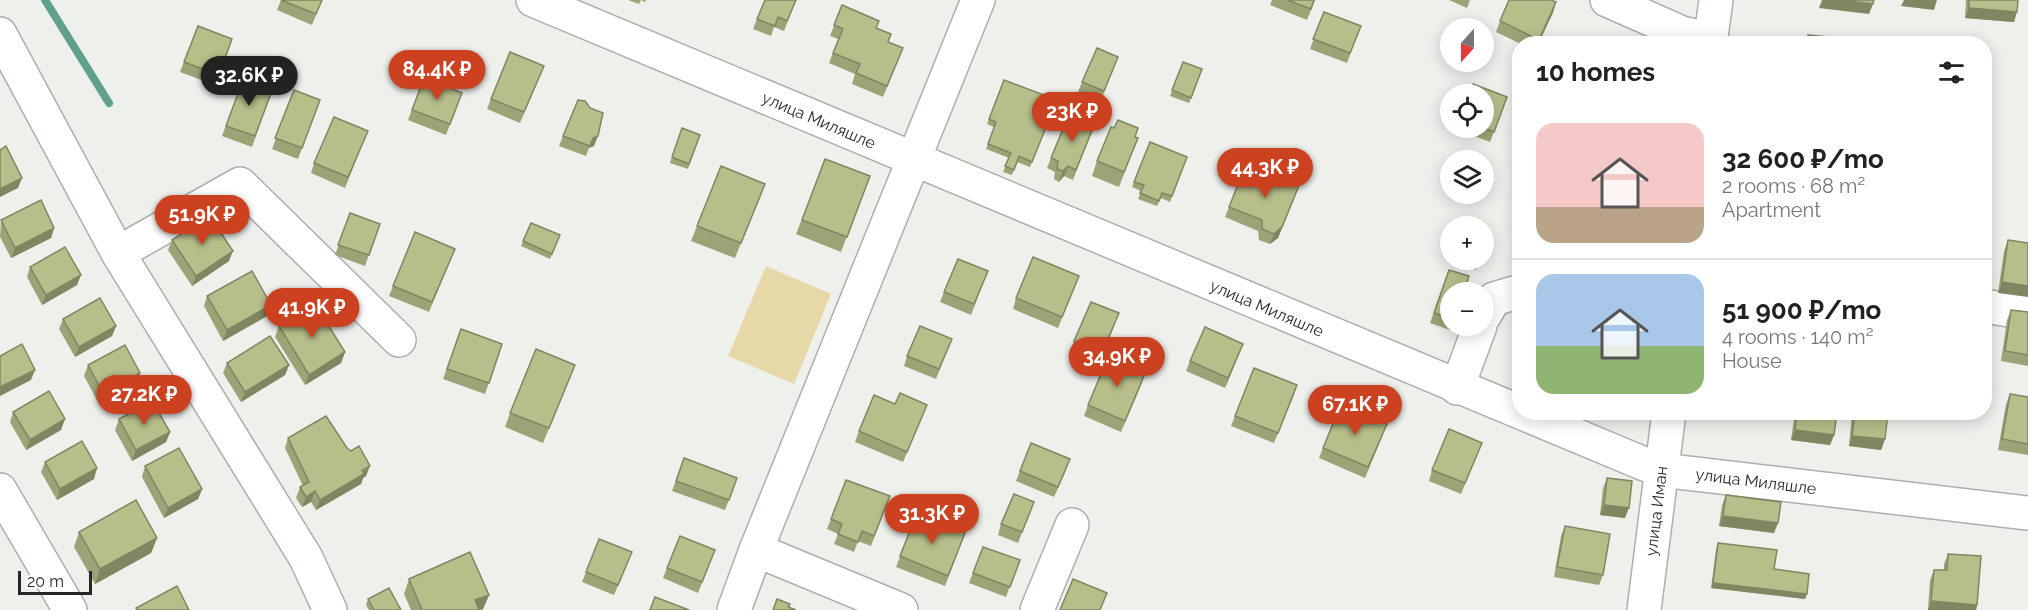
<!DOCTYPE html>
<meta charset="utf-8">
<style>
body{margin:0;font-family:Raleway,sans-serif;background:#f2f2f2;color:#222;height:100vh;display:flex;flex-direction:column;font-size:22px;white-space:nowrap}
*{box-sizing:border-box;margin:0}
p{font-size:20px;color:#767676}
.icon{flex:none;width:33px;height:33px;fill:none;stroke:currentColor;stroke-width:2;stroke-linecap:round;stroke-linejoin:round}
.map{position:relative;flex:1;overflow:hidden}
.panel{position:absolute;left:1512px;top:36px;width:480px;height:384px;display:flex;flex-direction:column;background:#fff;border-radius:24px;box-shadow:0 3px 15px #0003}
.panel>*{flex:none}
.needle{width:39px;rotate:201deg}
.buttons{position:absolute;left:1440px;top:18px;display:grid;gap:12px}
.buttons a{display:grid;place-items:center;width:54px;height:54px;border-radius:50%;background:#fff;box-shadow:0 3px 15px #0003;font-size:30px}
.scale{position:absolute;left:18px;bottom:15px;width:74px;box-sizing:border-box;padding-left:6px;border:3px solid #262726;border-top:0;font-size:16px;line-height:21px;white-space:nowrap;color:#262726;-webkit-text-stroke:4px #fff;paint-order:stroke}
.price{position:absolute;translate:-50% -51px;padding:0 14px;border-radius:21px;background:#cc4221;color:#fff;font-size:20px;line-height:39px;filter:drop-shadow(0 2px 3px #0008)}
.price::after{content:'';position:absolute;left:50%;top:36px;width:18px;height:14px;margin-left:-9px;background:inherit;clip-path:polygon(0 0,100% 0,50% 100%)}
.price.active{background:#222;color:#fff}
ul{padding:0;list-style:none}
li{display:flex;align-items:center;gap:18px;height:150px;padding:0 24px}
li+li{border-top:2px solid #e0e0e0}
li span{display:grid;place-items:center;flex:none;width:168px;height:120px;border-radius:18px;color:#555}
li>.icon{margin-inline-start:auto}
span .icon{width:72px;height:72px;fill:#fffc;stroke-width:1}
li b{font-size:26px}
h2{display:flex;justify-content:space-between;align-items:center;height:72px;padding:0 24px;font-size:26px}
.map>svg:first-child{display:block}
.green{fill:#e7d9a7}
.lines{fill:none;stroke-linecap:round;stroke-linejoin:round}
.stream{stroke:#61a08d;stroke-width:8}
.minor-casing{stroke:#adafac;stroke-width:36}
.minor{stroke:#fff;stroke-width:33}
.wall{fill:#9ea377}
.shaded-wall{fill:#818561}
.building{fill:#b8be8a;stroke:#818561;stroke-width:1.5}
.labels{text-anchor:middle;stroke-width:4.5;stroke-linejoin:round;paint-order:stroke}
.street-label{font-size:16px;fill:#262726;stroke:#fff}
</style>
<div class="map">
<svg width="2028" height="610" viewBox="0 0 2028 610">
<rect width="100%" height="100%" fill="#eef0ec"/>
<path class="green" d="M766,266L831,294L794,384L728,356Z"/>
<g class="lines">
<path class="stream" d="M45,0L109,103"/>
<g class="minor-casing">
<g id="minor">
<path d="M533,0L1642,463L1661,470L2028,513"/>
<path d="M1607,0L1682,33L1711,40"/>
<path d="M0,34L118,253L306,558L330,610"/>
<path d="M1710,44L1716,0"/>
<path d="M118,253L240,184L399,340"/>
<path d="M1984,306L2028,313"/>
<path d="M1484,316L1494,299L1514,293"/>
<path d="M1457,388L1480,326"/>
<path d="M0,490L70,610"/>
<path d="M756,550L901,610"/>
<path d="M734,610L756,550L978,0"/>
<path d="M1037,610L1072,525"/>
<path d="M1644,610L1669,412"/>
</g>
</g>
<use href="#minor" class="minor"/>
</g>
<g class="wall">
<path d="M281,0H322L312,25L277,10Z"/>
<path d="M628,0H646L645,2L641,0L639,4Z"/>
<path d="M765,0H796L784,31L774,27L771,36L753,29Z"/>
<path d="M1272,0H1315L1307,20L1270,5Z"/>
<path d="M1449,0H1470L1467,8Z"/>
<path d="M1966,0H2018L2014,22L1965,18Z"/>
<path d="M1556,2L1539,44H1521L1496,32L1500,21Z"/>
<path d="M842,5L876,28L889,42L903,48L883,97L852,84L855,74L829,63L838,39L830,36Z"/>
<path d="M1324,12L1361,26L1347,63L1310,49Z"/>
<path d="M198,26L232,39L215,85L180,72Z"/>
<path d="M1183,62L1202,69L1189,103L1170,96Z"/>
<path d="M544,66L520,123L487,109L491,99Z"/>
<path d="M1114,68L1100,102L1078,92L1082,82Z"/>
<path d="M244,77L273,88L252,147L222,136Z"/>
<path d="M424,78L462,93L446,135L408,120Z"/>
<path d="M1004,80L1057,100L1030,167L1017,162L1012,175L1003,172L1009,158L986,149L994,127L987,124Z"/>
<path d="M294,90L320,100L298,159L272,149Z"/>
<path d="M1507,97L1490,142L1456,129V128H1484Z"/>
<path d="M1072,121L1095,123L1073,180L1064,176L1059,182L1054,179L1055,172L1047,168L1051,158Z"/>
<path d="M368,131L345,188L311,173L314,163Z"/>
<path d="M700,135L688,169L670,163L672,157Z"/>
<path d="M563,136L594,146L589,148L586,156L559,146Z"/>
<path d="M1135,137L1138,138L1119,187L1092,176L1097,161Z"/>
<path d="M1150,142L1187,157L1170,202L1161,198L1157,206L1138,199L1141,191L1132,187Z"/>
<path d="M825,159L870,176L841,252L796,234Z"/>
<path d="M765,184L735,258L691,241L697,226Z"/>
<path d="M1296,194L1278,238L1270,244L1259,240L1258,231L1225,217L1229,207Z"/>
<path d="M350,213L380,224L365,266L335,255Z"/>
<path d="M1,220L54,228L51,238L11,258L0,237Z"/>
<path d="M531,223L560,235L550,259L521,246Z"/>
<path d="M172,240L229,261L192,286L168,250Z"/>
<path d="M2008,240L2028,243L1998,293L2004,251Z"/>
<path d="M1450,252V260H1480L1476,270L1448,260Z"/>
<path d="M451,259L429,312L389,296L393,286Z"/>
<path d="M30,267L77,285L42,305L27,277Z"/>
<path d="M1449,270L1450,292V326H1452L1450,330L1430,323Z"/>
<path d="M988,271L971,315L940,302L944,292Z"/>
<path d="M1079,276L1058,328L1013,309L1016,298Z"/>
<path d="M207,296L271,305L267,316L223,341L204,306Z"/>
<path d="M2011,310L2028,312V366L2001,361L2007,320Z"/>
<path d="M63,319L116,326L112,336L75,357L59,329Z"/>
<path d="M1115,324L1099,364L1070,352L1074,341Z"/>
<path d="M279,326L345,352L341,363L305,385L275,337Z"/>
<path d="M461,329L502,344L485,394L443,379Z"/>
<path d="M948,349L936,379L904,366L907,356Z"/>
<path d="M1239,354L1225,388L1186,371L1190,361Z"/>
<path d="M227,363L289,365L285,375L241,402L223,373Z"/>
<path d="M88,365L137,383L99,404L84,376Z"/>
<path d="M575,365L543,443L505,427L510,413Z"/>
<path d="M1254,368L1294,395L1274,443L1231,426Z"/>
<path d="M1143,381L1121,432L1084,416L1088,405Z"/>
<path d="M2010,394L2028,397V455L1998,450L2006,404Z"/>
<path d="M895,404L923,415L903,462L855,442L859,431Z"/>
<path d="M13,412L61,430L26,450L10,422Z"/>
<path d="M1795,412H1837L1834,435L1830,445L1791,440Z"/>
<path d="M1852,412H1888L1885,439L1881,450L1849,446Z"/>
<path d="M119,419L170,432L166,442L132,461L115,430Z"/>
<path d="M1383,435L1365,478L1319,458L1323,448Z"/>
<path d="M288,438L347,448L366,476L363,478L361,484L316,510L311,502L302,507L296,498L300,487L303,486L285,448Z"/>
<path d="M1478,453L1461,494L1429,481L1432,470Z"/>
<path d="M684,458L737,478L725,510L672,491Z"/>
<path d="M45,462L94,479L57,500L41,472Z"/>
<path d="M145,466L202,489L198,499L164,518L142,477Z"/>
<path d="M1066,470L1054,497L1016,481L1020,471Z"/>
<path d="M1607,478L1625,518L1600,515L1603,488Z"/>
<path d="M846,480L890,496L871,546L858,541L854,552L834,544L838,534L827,529Z"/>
<path d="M1726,495L1774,533L1719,526L1722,505Z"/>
<path d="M917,513L965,533L945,586L896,567Z"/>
<path d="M1030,513L1018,543L998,535L1001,524Z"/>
<path d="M1565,526L1603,575L1599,585L1554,577L1561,536Z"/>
<path d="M79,532L157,538L151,553L95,584L74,547Z"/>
<path d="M1718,543L1774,569L1807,594L1805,599L1711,588L1716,549Z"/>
<path d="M983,547L1020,560L1006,597L969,583Z"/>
<path d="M715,550L698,593L663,578L667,568Z"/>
<path d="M632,552L614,595L582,582L586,572Z"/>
<path d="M1948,554L1977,605L1976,610H1928L1930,580L1934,570H1944V564Z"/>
<path d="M409,579L489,595L483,609L482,610H411L404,594Z"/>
<path d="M368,599L401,610H369L366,605Z"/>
</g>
<g class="shaded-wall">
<path d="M1822,0H1842L1873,4L1869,14L1819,8Z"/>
<path d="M1904,0H1937L1934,10L1901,6Z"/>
<path d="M1556,2L1553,13L1538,44L1539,40Z"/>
<path d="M1969,8L2017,12L2014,22L1965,18Z"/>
<path d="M598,136L594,146L589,148L593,138Z"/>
<path d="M1068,166L1064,176L1059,182L1063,171Z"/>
<path d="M22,178L18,188L0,197V189Z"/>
<path d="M1300,183L1278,238L1270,244L1274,234Z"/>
<path d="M54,228L51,238L11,258L15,248Z"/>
<path d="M233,251L229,261L192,286L196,276Z"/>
<path d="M81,275L77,285L42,305L46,295Z"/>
<path d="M2002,282L2028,286V297L1998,293Z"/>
<path d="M271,305L267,316L223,341L227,330Z"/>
<path d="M116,326L112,336L75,357L79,347Z"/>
<path d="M1243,344L1239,354L1225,388L1228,378Z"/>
<path d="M345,352L341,363L305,385L309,375Z"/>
<path d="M289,365L285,375L241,402L245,392Z"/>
<path d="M35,370L31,380L0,396V387Z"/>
<path d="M140,373L137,383L99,404L103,393Z"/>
<path d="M65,419L61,430L26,450L30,440Z"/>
<path d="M1795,430L1834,435L1830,445L1791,440Z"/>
<path d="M170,432L166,442L132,461L136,450Z"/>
<path d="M1852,436L1885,439L1881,450L1849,446Z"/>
<path d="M370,466L366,476L363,478L361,484L316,510L320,500Z"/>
<path d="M97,468L94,479L57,500L60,489Z"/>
<path d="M202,489L198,499L164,518L168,508Z"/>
<path d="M315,491L311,502L302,507L306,497Z"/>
<path d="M1604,505L1629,508L1625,518L1600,515Z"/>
<path d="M1723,516L1778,523L1774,533L1719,526Z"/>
<path d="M157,538L151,553L95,584L100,569Z"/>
<path d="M1713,583L1807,594L1805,599L1711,588Z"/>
<path d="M489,595L483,609L472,610L475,600Z"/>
<path d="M1931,601L1977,605L1976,610H1928Z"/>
</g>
<g class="building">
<path d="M281,0H322L316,14Z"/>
<path d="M765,0H796L787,21L778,17L775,26L757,19Z"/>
<path d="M1287,0H1314L1311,9Z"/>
<path d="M1509,0H1551L1556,2L1539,40L1500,21Z"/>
<path d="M1842,0H1874L1873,4Z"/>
<path d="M1969,0H2018L2017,12L1969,8Z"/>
<path d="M842,5L879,21L876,28L891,34L888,42L903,48L887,86L856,73L860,64L833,53L843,29L834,25Z"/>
<path d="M1324,12L1361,26L1350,53L1313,39Z"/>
<path d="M198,26L232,39L219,75L184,62Z"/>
<path d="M1808,35L1849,39V44H1808Z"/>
<path d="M1097,48L1118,57L1104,91L1082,82Z"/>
<path d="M510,52L544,66L524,112L491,99Z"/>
<path d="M1183,62L1202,69L1191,98L1172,90Z"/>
<path d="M244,77L273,88L255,136L226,126Z"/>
<path d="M424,78L462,93L450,124L412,110Z"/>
<path d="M1004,80L1057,100L1032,162L1019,156L1014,170L1005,166L1011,153L988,144L996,122L989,119Z"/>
<path d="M1473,84L1507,97L1494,132L1483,128L1484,94H1469Z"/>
<path d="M294,90L320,100L302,148L275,138Z"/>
<path d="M578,100L585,101L590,108L603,113L598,136L593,138L590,146L563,136Z"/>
<path d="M334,117L368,131L348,177L314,163Z"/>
<path d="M1073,118L1095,123L1076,170L1068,166L1063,171L1057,169L1058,161L1051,158L1067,119L1072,121Z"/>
<path d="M1118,120L1138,128L1135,137L1138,138L1124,172L1097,161L1111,127L1114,128Z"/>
<path d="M682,128L700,135L689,164L672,157Z"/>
<path d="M1150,142L1187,157L1172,196L1162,193L1159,201L1140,193L1144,185L1134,182Z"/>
<path d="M6,146L22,178L0,189V150Z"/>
<path d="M825,159L870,176L847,237L802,220Z"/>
<path d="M721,166L765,184L741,243L697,226Z"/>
<path d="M1245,167L1283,183L1286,177L1300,183L1282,227L1274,234L1262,229V220L1229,207Z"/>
<path d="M41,200L54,228L15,248L1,220Z"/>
<path d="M350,213L380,224L369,255L338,245Z"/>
<path d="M209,215L233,251L196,276L172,240Z"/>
<path d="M531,223L560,235L552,254L523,241Z"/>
<path d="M1461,224L1468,226H1460Z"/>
<path d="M415,232L455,249L432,302L393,286Z"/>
<path d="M1484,232L1489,234L1484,249Z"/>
<path d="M2008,240L2028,243V286L2002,282Z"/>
<path d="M65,247L81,275L46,295L30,267Z"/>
<path d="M1033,257L1079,276L1062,317L1016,298Z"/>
<path d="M958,259L988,271L974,304L944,292Z"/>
<path d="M1449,270L1469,276L1464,292H1450V318L1434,313Z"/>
<path d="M252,271L271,305L227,330L207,296Z"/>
<path d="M100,298L116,326L79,347L63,319Z"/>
<path d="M1091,302L1119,313L1102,353L1074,341Z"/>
<path d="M315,304L345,352L309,375L279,326Z"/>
<path d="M2011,310L2028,312V355L2005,351Z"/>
<path d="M920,326L952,339L939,369L907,356Z"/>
<path d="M1205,327L1243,344L1228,378L1190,361Z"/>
<path d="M461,329L502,344L489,383L447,369Z"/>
<path d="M270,336L289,365L245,392L227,363Z"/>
<path d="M22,344L35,370L0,387V356Z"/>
<path d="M125,345L140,373L103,393L88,365Z"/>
<path d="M536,349L575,365L549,428L510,413Z"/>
<path d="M1109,355L1146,371L1125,421L1088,405Z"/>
<path d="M1254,368L1297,385L1278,433L1235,416Z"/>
<path d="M49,391L65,419L30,440L13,412Z"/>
<path d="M900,393L927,405L907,452L859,431L874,395L895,404Z"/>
<path d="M2010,394L2028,397V444L2002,439Z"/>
<path d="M152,401L170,432L136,450L119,419Z"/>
<path d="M1341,404L1387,424L1368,467L1323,448Z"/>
<path d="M1797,412H1837L1834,435L1795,430Z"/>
<path d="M1855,412H1888L1885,439L1852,436Z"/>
<path d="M326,416L347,448L351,451L359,446L370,466L362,470L364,474L320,500L315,491L306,497L300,487L309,482L288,438Z"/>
<path d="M1449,429L1482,443L1465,483L1432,470Z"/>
<path d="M82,441L97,468L60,489L45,462Z"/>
<path d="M1031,443L1070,459L1058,487L1020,471Z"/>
<path d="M179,448L202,489L168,508L145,466Z"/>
<path d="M684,458L737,478L729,500L676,481Z"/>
<path d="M1607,478L1632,481L1629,508L1604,505Z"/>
<path d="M846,480L890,496L874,536L862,531L858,542L838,534L842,524L831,519Z"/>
<path d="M1014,494L1034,502L1022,532L1001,524Z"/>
<path d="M1726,495L1781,502L1778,523L1723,516Z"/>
<path d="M136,500L157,538L100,569L79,532Z"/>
<path d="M917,513L965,533L948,576L900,556Z"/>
<path d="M1565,526L1610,534L1603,575L1557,567Z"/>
<path d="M680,536L715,550L702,582L667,568Z"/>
<path d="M599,539L632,552L618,585L586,572Z"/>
<path d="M1718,543L1777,550L1774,569L1809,574L1807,594L1713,583Z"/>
<path d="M983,547L1020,560L1010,587L973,573Z"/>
<path d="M470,552L489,595L475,600L479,610H422L409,579Z"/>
<path d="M1948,554L1981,556L1977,605L1931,601L1934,570H1947Z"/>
<path d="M1073,579L1107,593L1100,610H1060Z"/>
<path d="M177,586L189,610H137L136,608Z"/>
<path d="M389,588L401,610H374L368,599Z"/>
<path d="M655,597L689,610H650Z"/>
<path d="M777,599L790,604L788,607L796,610H773Z"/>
</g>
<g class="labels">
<g class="street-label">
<text transform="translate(819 120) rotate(23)" y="6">улица Миляшле</text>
<text transform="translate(1267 308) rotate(23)" y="6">улица Миляшле</text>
<text transform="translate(1756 481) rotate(7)" y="6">улица Миляшле</text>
<text transform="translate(1656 511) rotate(-83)" y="6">улица Иман</text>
</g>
</g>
</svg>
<div class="buttons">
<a><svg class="needle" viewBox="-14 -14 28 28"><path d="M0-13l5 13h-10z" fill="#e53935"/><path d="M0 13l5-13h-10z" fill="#767676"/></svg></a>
<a><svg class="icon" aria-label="locate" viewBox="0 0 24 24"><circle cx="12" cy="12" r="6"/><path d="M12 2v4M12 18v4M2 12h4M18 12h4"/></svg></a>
<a><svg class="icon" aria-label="layers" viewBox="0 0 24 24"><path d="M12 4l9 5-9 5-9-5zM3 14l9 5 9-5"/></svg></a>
<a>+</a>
<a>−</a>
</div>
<div class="scale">20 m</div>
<b class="price" style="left:437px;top:101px">84.4K ₽</b>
<b class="price active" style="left:249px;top:107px">32.6K ₽</b>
<b class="price" style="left:1072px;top:143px">23K ₽</b>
<b class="price" style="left:1265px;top:199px">44.3K ₽</b>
<b class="price" style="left:202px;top:246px">51.9K ₽</b>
<b class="price" style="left:312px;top:339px">41.9K ₽</b>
<b class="price" style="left:1117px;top:388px">34.9K ₽</b>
<b class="price" style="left:144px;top:426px">27.2K ₽</b>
<b class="price" style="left:1355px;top:436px">67.1K ₽</b>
<b class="price" style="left:932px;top:545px">31.3K ₽</b>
<section class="panel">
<h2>10 homes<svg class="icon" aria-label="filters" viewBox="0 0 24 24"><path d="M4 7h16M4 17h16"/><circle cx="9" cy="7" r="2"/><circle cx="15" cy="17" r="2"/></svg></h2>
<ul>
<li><span style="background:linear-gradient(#f6c9c9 70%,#b9a48a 0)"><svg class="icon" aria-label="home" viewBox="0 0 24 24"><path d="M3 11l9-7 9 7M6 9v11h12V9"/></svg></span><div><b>32 600 ₽/mo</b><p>2 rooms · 68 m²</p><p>Apartment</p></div></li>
<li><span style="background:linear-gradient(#a9c7e8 60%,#8fb573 0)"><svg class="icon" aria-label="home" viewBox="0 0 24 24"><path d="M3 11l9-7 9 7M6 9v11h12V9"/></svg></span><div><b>51 900 ₽/mo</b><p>4 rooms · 140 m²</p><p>House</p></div></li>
</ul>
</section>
</div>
